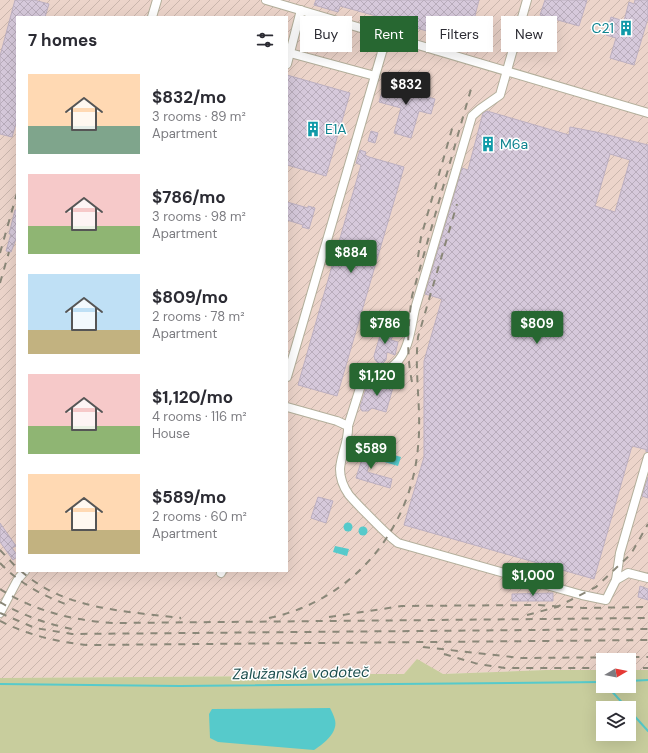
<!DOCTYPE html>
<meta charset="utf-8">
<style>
body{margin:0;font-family:"DM Sans",sans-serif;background:#f7f7f7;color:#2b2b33;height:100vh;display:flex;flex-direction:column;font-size:15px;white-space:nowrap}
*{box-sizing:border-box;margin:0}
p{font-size:13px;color:#7c7c81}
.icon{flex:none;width:22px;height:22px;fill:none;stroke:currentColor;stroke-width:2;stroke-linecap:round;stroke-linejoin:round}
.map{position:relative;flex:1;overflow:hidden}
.drawer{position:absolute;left:16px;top:16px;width:272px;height:556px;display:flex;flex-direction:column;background:#fff;border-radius:0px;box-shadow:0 4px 16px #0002}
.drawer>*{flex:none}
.guide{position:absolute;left:300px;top:16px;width:288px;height:36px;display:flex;gap:8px}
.needle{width:26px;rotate:80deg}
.buttons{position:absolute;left:596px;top:653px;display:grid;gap:8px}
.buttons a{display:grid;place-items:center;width:40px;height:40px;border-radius:0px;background:#fff;box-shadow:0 4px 16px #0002;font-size:20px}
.price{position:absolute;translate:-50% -34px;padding:0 9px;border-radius:4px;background:#276731;color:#fff;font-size:13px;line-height:26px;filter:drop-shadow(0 1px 2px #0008)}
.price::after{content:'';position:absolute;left:50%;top:24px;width:12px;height:9px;margin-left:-6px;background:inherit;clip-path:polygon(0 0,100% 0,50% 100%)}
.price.on{background:#222;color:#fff}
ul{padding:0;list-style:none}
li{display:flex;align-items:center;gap:12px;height:100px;padding:0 12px}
li span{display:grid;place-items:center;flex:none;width:112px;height:80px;border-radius:0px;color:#555}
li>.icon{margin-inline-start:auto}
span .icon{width:48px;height:48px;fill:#fffc;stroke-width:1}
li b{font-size:17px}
h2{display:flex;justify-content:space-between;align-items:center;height:48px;padding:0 12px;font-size:17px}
.tag{padding:0 14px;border-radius:0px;background:#fff;box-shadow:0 4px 16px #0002;font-size:14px;line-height:36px}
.tag.on{background:#276731;color:#fff}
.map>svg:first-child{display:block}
.industrial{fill:url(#industrial-furrows);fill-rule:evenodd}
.grass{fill:#c8cd9d;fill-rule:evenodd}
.water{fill:#56cacb}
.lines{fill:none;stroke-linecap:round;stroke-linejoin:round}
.stream{stroke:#56cacb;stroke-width:2}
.building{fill:url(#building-cross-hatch);stroke:#bcafc0;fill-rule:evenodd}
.minor-casing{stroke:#b3af9b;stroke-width:10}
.minor{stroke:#fff;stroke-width:8}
.rail{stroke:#8a8778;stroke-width:2;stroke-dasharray:7 7;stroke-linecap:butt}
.labels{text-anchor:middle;stroke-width:3;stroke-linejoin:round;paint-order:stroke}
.culture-label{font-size:14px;fill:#0d838f;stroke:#fff;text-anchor:start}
.water-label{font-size:15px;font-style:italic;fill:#1c4f4f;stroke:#fff}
</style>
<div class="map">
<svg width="648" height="753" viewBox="0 0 648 753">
<defs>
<pattern id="industrial-furrows" width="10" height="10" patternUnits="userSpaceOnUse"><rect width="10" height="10" fill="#ecd4ca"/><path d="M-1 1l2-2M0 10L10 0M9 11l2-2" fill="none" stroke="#cab6ad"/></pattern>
<pattern id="building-cross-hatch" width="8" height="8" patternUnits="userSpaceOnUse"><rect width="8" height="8" fill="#d6c9db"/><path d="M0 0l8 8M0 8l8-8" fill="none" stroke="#b8acbb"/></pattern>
</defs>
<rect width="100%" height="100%" fill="#e9e5d0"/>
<path class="industrial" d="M0,0H648V670H629V660H603V670H546L443,674L417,660L404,674H315L287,669L283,676L0,678ZM17,17H287V571H17Z"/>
<path class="grass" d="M417,659L443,674L546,670H603V686H629V670H648V753H0V678L283,676L287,669L315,674H404ZM603,708H629V734H603Z"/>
<g class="water">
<path d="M384,452L401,457L398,466L381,461Z"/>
<circle cx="348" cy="527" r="4.5"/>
<circle cx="363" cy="531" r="4.5"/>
<path d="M335,546L349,549L347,556L333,552Z"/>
<path d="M330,708C332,712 334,716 335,720C338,733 323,744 314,750L218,742L210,738L209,714L212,709Z"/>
</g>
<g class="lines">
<g class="stream">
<path d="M629,681L648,680"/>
<path d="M0,684L180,686L603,682"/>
<path d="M607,686L627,708"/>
<path d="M629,710L648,731"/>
</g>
</g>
<g class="building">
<path d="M15,0H34L49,4L45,17H17V120L12,137L0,134V56Z"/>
<path d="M316,0H479L468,43L413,27L411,33L403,30L405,24L340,6L338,12L314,5Z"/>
<path d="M545,0H587L579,26L540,15Z"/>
<path d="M635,0H648V18L634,65L610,58L616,38L606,35L611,17L624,21L629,2L634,4Z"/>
<path d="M287,75L350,93L326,176L287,165Z"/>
<path d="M385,82L424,93V96L435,99L431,114L419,111L411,138L394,133L401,108L379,102Z"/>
<path d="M487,111L569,135L570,127L596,132L648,145V452H646V450H648L632,446L594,579L404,525L424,457V361L442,299L425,294L462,168L468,170L483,113ZM610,154L630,160L615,212L595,206Z"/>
<path d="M371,131L378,133L375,143L368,141Z"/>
<path d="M360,150L366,152L365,155L369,157L404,167L337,396L298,385L361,165L356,163Z"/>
<path d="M287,202L308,208V206L315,208L309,229L302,227L303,225L287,220Z"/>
<path d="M15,210H17V236L11,252L6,251L11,234H9Z"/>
<path d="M387,326L392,327L394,331L391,340L398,342L395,355L387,352L386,360L383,363L379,364L375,360L374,356L382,329Z"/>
<path d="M385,381L394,384L386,412L372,408L368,411H362L360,407L366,389L373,387L374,383L383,386Z"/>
<path d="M367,443L375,445L367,472L392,479L390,488L356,478Z"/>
<path d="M648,477V498L642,496Z"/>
<path d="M318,497L333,501L326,523L311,518Z"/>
<path d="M0,523L16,546L12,548L17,555V557L13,560L0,542Z"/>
<path d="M640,586L648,589V600L638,597Z"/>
<path d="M553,593V601H512V594Z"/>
</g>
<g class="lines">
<g class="minor-casing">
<g id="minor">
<path d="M266,0L648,113"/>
<path d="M527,0L500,95L480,109L472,116L415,309C411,327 409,352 395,364C386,373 371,377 361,385L348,426C349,441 341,454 340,469C340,478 344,488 349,495C355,502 362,509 368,515C378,525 387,535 398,543L582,595L606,600L616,580L628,573L648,578"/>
<path d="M152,17L157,0"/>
<path d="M290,53L375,76"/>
<path d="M287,64L301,10"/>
<path d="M287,377L387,35"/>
<path d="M287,407L337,421L348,426"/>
<path d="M221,573L222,571"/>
<path d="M616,580L620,553L648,457"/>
<path d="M0,613L18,579L25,571"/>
</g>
</g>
<use href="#minor" class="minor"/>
<g class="rail">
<path d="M0,253L17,193"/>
<path d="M418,257L421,237L454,122"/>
<path d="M0,283L9,252"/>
<path d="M412,382C406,353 408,325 412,296L471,89"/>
<path d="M0,550L17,568"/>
<path d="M0,563C20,584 45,597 71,606"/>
<path d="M21,571C65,610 125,611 181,618"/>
<path d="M0,589C34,611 74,621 115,623L648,618"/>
<path d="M0,602C23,616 50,625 77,630"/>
<path d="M0,613L35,628L72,634L648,629"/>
<path d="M527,615L557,607L596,587L631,554L648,524"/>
<path d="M329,617L402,606L538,605L583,608L648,607"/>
<path d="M269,618C352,601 411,530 418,447C422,410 414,374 418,337L457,204"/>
<path d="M0,621C28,635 57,642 88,645L648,640"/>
<path d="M423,647L521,658L648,657"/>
<path d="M444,654L478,664L505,668H603"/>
<path d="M629,668H648"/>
</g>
</g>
<defs>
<g id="building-bare" transform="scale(1.2)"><path d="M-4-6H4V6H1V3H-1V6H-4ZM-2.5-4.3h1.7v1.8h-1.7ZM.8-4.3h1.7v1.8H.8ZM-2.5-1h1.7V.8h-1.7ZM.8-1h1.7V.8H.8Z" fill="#0f9aa8" stroke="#fff" stroke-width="2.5" paint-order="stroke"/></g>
</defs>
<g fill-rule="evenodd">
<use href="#building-bare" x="626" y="28"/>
<use href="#building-bare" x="313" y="129"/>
<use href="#building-bare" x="488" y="144"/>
</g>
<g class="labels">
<g class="culture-label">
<text x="614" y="33" text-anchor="end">C21</text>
<text x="325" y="134">E1A</text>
<text x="500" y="149">M6a</text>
</g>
<g class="water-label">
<text transform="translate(301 673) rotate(-1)" y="5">Zalužanská vodoteč</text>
</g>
</g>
</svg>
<div class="buttons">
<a><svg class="needle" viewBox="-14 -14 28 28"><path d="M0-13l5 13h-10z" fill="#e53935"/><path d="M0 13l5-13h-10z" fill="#7c7c81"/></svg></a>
<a><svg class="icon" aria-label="layers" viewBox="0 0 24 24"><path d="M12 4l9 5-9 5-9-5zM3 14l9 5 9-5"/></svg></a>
</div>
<b class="price on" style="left:406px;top:106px">$832</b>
<b class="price" style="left:351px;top:274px">$884</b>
<b class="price" style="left:385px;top:345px">$786</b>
<b class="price" style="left:537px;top:345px">$809</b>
<b class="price" style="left:377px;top:397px">$1,120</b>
<b class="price" style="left:371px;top:470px">$589</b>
<b class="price" style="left:533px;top:597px">$1,000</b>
<div class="guide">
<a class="tag">Buy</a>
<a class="tag on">Rent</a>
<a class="tag">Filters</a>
<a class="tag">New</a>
</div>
<section class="drawer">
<h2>7 homes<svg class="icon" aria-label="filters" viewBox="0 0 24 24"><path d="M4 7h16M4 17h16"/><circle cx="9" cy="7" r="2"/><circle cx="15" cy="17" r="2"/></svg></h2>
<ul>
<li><span style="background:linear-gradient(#ffd9b3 65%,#7fa58c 0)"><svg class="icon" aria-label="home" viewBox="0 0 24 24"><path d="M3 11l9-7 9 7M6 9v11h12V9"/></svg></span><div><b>$832/mo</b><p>3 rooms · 89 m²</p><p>Apartment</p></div></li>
<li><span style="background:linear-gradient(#f6c9c9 65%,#8fb573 0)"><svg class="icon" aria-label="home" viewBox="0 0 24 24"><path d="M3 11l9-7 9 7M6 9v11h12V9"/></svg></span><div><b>$786/mo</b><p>3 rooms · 98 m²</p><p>Apartment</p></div></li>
<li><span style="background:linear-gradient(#bfe0f5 70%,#c2b280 0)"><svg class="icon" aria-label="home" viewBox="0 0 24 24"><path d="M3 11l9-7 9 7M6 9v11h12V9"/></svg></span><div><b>$809/mo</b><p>2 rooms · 78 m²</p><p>Apartment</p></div></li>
<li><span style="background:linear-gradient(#f6c9c9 65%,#8fb573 0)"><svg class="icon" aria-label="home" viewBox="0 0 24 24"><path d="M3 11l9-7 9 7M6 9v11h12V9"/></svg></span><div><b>$1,120/mo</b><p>4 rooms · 116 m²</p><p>House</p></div></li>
<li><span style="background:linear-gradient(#ffd9b3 70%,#c2b280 0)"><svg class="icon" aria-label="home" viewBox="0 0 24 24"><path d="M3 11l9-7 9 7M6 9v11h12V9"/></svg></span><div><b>$589/mo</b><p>2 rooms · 60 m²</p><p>Apartment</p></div></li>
</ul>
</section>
</div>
